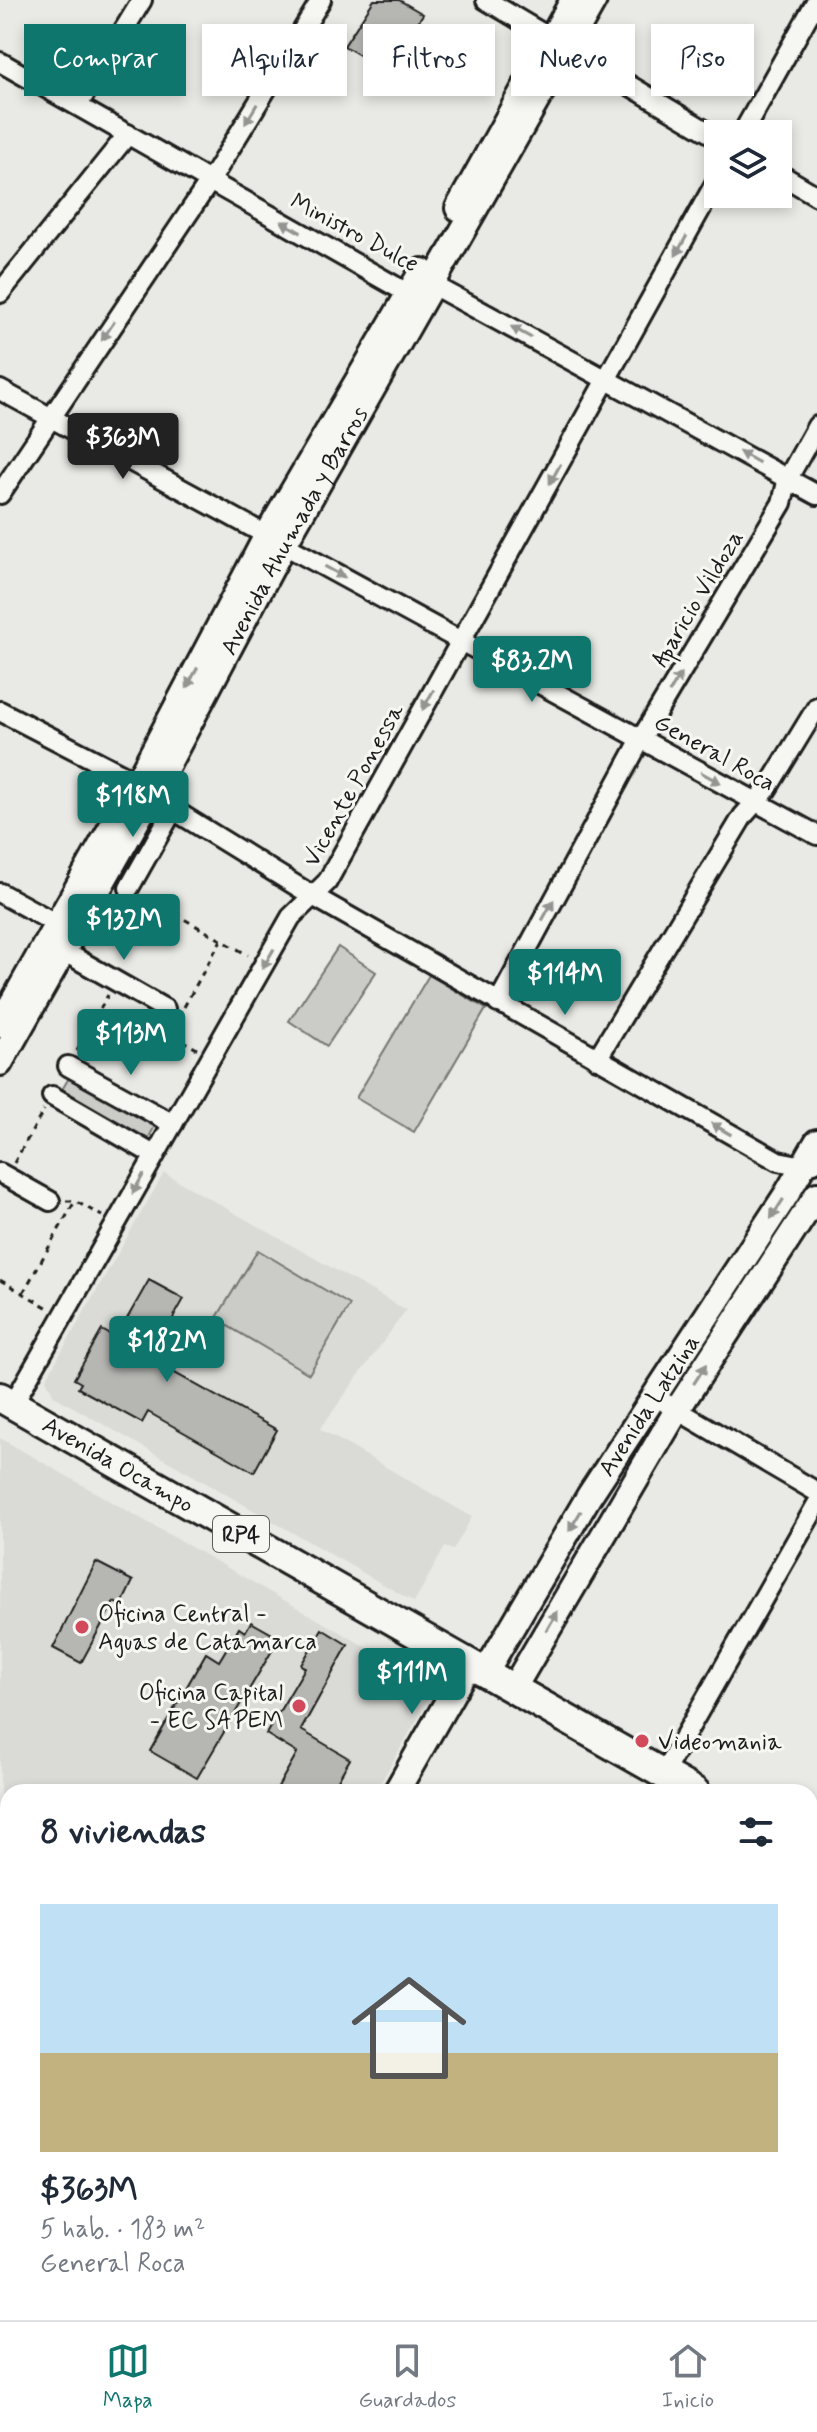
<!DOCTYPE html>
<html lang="es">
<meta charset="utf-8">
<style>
body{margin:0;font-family:Mynerve,sans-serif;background:#f2f2f3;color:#1f2937;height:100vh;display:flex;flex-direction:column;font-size:30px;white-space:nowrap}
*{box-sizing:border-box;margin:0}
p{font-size:26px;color:#747a83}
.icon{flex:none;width:44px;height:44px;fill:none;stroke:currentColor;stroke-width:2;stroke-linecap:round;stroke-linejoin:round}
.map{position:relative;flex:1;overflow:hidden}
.panel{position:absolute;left:0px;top:1784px;width:818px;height:536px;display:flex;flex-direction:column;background:#fff;border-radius:24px 24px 0 0;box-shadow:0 4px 12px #0003}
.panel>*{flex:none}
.guide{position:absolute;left:24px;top:24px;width:770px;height:72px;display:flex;gap:16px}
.fabs{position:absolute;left:704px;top:120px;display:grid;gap:16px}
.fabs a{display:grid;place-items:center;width:88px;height:88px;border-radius:0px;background:#fff;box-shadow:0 4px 12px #0003;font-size:40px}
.price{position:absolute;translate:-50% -68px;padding:0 18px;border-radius:8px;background:#0f766e;color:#fff;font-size:26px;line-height:52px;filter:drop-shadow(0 2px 4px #0008)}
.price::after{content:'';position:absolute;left:50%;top:48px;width:24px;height:18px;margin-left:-12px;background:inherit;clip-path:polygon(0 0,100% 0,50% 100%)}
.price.current{background:#222;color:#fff}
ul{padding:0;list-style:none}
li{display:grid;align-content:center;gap:16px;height:424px;padding:0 40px}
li+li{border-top:2px solid #e0e1e3}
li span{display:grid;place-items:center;height:248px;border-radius:0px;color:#555}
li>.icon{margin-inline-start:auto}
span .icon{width:144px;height:144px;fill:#fffc;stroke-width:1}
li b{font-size:34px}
h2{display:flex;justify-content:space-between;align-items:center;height:96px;padding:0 40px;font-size:34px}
.chip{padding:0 28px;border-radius:0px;background:#fff;box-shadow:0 4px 12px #0003;font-size:28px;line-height:72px}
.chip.current{background:#0f766e;color:#fff}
.tab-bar{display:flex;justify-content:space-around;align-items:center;height:112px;border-top:2px solid #e0e1e3;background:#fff;font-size:22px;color:#747a83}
.tab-bar a{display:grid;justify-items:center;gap:4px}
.tab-bar .current{color:#0f766e}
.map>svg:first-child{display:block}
.built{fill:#dadad6}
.green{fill:#cbcbc7;stroke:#747472;stroke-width:2}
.building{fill:#b6b6b3;stroke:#1c1c1c;stroke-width:2}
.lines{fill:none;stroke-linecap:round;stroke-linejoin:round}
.street-casing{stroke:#1c1c1c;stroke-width:24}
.secondary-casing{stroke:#1c1c1c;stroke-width:30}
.primary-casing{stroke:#1c1c1c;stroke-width:34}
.path{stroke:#1c1c1c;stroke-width:3;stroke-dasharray:6 6;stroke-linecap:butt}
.street{stroke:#f6f6f2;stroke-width:18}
.secondary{stroke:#f6f6f2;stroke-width:24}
.primary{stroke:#f6f6f2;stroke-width:28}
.oneway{fill:#949492}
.poi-dot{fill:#d1495b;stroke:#f6f6f2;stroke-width:3}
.labels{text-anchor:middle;stroke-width:6;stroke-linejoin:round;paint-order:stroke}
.shield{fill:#f6f6f2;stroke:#5d5d5c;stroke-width:2}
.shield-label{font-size:22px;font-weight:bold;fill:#1c1c1c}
.street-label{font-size:24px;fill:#1c1c1c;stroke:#f6f6f2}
.poi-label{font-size:24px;fill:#1c1c1c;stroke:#f6f6f2;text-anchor:start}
</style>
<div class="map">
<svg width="817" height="2320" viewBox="0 0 817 2320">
<rect width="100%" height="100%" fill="#e9e9e5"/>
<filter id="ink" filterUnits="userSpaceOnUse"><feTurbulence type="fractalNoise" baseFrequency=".0125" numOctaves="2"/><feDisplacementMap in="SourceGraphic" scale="16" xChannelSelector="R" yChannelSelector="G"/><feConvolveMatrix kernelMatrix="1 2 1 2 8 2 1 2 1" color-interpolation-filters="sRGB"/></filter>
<g filter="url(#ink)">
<g class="built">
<path d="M164,1173L406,1310L320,1429L472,1517L453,1550L445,1547L414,1602L54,1396L46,1379Z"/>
<path d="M0,1438L436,1687L375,1792H8V2106L0,2102Z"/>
</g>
<g class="green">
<path d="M338,947L376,972L327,1046L289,1021Z"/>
<path d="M429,975L486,1009L414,1132L356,1098Z"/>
<path d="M70,1076L156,1124L147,1141L60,1093Z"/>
<path d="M258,1250L350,1305L309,1374L216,1319Z"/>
</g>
<g class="building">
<path d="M374,0H399L423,14L387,71L344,46Z"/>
<path d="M149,1280L184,1299L150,1359L277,1430L254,1472L148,1412L142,1423L78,1388L81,1383L74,1379L102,1330L116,1338Z"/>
<path d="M96,1562L133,1581L121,1606L114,1602L81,1663L53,1648Z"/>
<path d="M251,1622L272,1634L266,1645L273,1649L197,1778L150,1751L206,1653L219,1661L239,1628L245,1632Z"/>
<path d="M322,1629L348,1645L301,1730L350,1759L331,1792H275L297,1753L266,1734L305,1668L301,1665Z"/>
</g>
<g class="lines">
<g class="street-casing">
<g id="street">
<path d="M486,0L718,138"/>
<path d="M0,62L409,294L433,285L817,495"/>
<path d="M78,105L142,0"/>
<path d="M742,134L817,0"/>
<path d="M778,173L817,196"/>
<path d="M0,293L128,134"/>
<path d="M0,390L817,835"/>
<path d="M0,494L210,181L321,0"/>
<path d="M0,711L137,782L151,796L313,896L778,1161L804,1166L814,1163"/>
<path d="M129,888L173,810"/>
<path d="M0,893L57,924L63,951L165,1009"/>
<path d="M498,1003L641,739L782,503L788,478L817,426"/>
<path d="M597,1059L743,816L767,789L817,707"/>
<path d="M68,1066L173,1124"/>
<path d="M52,1096L154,1155"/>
<path d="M0,1173L50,1201"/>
<path d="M13,1404L291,917L327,882L718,178"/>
<path d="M667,1404L817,1492"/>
<path d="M663,1774L817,1504"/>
<path d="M810,2080L817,2084"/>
<path d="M0,2205L8,2210"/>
<path d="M810,2275L817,2279"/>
<path d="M188,2312L202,2320"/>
<path d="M534,2312L548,2320"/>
<path d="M451,2320L456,2312"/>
</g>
</g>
<g class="secondary-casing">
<g id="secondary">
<path d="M458,208L573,0"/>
<path d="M0,1025L137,782L267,535L422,271"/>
<path id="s1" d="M0,1063L151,796L284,544L594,0"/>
<path id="s2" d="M485,1673L589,1496L786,1195L817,1142"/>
<path d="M513,1689L677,1410L817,1195"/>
<path d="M396,1792L469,1664"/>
<path d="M810,2051L817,2038"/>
<path d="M810,2112L817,2100"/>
<path d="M95,2320L99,2312"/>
<path d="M656,2320L661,2312"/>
<path d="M692,2320L697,2312"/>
</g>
</g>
<g class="primary-casing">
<g id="primary">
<path id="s3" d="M0,1397L695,1792"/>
<path d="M810,1858L817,1863"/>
</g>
</g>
<g class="path">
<path d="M143,896L248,955"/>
<path d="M184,1007L221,940"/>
<path d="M168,1024L169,1033L197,1049"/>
<path d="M169,1033L174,1024"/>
<path d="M77,1051L108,995"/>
<path d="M14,1163L44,1110"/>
<path d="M66,1201H75L102,1216"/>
<path d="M0,1280L50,1309"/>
<path d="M23,1293L75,1201"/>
</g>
<use href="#street" class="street"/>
<use href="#secondary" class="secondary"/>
<use href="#primary" class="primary"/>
</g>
<defs><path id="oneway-solid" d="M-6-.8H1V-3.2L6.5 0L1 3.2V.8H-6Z" transform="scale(2)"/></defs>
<g class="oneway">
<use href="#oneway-solid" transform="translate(251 114) rotate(121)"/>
<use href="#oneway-solid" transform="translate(291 227) rotate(-150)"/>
<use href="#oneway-solid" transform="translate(681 246) rotate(119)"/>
<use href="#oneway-solid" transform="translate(108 331) rotate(124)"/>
<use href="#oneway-solid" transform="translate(521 332) rotate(-151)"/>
<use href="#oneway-solid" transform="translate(749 457) rotate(-151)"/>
<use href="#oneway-solid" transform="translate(555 474) rotate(119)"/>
<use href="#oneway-solid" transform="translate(335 572) rotate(29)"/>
<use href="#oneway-solid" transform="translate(192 678) rotate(118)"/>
<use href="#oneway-solid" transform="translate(675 683) rotate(-59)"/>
<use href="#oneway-solid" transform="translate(428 700) rotate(119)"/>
<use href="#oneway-solid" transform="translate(711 778) rotate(29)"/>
<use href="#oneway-solid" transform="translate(548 910) rotate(-61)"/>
<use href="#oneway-solid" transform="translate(268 959) rotate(120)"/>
<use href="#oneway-solid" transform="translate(721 1129) rotate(-150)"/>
<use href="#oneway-solid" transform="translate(138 1184) rotate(119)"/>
<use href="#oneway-solid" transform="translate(777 1209) rotate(123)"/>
<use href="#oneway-solid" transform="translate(700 1374) rotate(-57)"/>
<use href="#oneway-solid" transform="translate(575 1521) rotate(121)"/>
<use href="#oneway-solid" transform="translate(552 1621) rotate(-60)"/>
</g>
</g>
<g class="poi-dot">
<circle cx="82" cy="1627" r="8"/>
<circle cx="299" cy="1706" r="8"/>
<circle cx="642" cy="1741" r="8"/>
</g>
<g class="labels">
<rect class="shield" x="213" y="1516" width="56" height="36" rx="6"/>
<g class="shield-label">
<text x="241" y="1542">RP4</text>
</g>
<g class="street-label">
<text transform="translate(355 232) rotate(28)" y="8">Ministro Dulce</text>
<text dy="8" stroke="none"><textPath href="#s1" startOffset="608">Avenida Ahumada y Barros</textPath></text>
<text transform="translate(697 598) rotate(-59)" y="8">Aparicio Vildoza</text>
<text transform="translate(715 752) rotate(29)" y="8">General Roca</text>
<text transform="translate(353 785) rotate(-61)" y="8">Vicente Ponessa</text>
<text dy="8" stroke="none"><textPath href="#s2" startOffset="314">Avenida Latzina</textPath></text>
<text dy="8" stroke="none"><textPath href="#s3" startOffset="136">Avenida Ocampo</textPath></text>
</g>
<g class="poi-label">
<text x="98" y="1621">Oficina Central -<tspan x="98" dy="28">Aguas de Catamarca</tspan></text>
<text x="283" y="1700" text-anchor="end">Oficina Capital<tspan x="283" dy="28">- EC SAPEM</tspan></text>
<text x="658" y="1749">Videomania</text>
</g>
</g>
</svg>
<div class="fabs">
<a><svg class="icon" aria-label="layers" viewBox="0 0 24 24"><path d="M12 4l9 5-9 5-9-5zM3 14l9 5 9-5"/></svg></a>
</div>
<b class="price current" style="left:123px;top:481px">$363M</b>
<b class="price" style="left:532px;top:704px">$83.2M</b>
<b class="price" style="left:133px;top:839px">$118M</b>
<b class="price" style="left:124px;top:962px">$132M</b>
<b class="price" style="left:565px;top:1017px">$114M</b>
<b class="price" style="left:131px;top:1077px">$113M</b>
<b class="price" style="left:167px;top:1384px">$182M</b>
<b class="price" style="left:412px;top:1716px">$111M</b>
<div class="guide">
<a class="chip current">Comprar</a>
<a class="chip">Alquilar</a>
<a class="chip">Filtros</a>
<a class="chip">Nuevo</a>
<a class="chip">Piso</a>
</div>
<section class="panel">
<h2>8 viviendas<svg class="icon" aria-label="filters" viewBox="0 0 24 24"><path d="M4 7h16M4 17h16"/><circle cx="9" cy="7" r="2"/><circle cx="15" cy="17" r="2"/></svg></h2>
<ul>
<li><span style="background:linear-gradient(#bfe0f5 60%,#c2b280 0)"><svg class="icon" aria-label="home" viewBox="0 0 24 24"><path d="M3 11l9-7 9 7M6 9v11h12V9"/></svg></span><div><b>$363M</b><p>5 hab. · 183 m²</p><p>General Roca</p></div></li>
</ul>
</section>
</div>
<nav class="tab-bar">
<a class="current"><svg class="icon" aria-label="map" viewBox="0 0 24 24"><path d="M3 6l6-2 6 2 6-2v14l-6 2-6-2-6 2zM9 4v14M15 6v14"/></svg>Mapa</a>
<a><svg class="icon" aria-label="saved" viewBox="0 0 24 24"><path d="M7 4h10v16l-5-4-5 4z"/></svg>Guardados</a>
<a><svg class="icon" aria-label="home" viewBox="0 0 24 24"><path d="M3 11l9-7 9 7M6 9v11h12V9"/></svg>Inicio</a>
</nav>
